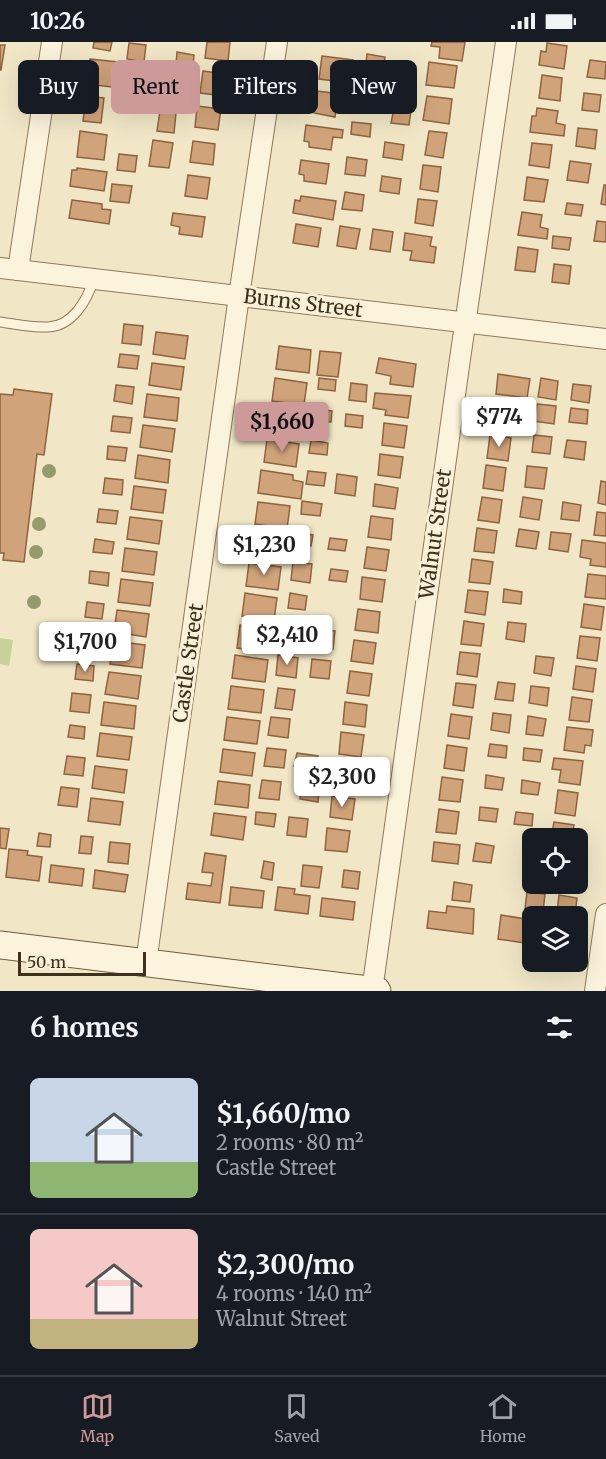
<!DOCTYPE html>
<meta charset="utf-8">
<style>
body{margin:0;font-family:Merriweather,serif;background:#242831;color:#f1f3f6;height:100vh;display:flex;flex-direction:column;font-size:22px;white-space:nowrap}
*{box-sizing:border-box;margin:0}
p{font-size:20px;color:#9ea1a6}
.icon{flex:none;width:33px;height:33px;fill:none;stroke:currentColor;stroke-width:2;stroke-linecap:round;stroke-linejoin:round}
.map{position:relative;height:949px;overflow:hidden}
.drawer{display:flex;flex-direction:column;background:#171b24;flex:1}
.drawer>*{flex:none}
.guide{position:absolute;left:18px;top:18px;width:570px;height:54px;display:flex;gap:12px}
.buttons{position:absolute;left:522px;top:786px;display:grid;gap:12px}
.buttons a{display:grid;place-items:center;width:66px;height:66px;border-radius:9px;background:#171b24;box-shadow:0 6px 24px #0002;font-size:30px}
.scale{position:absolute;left:18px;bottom:15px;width:128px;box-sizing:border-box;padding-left:6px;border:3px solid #3e301f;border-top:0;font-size:16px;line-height:21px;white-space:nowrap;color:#3e301f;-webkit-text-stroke:4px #f8f0d7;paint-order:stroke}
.price{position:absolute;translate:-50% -51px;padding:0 14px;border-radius:6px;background:#fff;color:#222;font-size:20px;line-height:39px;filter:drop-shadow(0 2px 3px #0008)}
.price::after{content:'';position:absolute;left:50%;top:36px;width:18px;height:14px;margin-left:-9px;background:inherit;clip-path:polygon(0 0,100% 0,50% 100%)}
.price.selected{background:#cd9999;color:#111}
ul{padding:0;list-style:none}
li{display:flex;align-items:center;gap:18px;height:150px;padding:0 30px}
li+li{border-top:2px solid #363941}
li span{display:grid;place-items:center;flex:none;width:168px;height:120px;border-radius:9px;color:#555}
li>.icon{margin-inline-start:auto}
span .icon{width:72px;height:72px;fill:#fffc;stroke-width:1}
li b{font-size:26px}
h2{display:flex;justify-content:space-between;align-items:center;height:72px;padding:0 30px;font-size:26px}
.pill{padding:0 21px;border-radius:9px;background:#171b24;box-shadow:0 6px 24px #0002;font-size:21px;line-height:54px}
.pill.selected{background:#cd9999;color:#111}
.status{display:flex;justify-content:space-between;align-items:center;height:42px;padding:0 30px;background:#171b24;direction:ltr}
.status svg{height:16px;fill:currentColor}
.tabs{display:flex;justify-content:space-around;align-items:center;height:84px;border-top:2px solid #363941;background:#171b24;font-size:16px;color:#9ea1a6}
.tabs a{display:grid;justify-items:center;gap:3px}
.tabs .selected{color:#cd9999}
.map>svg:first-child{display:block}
.green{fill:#c7d199}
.building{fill:#d1a37a;stroke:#8f633f;stroke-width:1.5}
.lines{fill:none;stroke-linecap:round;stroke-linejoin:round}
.lane-casing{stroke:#8e795a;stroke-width:11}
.street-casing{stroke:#8e795a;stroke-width:22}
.secondary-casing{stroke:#705a3e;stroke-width:29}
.lane{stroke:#fbf3db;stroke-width:9}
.street{stroke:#fbf3db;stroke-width:20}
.secondary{stroke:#fbf3db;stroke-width:27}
.tree{fill:#969a6d}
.labels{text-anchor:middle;stroke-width:6;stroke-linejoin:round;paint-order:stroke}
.street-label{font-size:20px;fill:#3e301f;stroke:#f8f0d7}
</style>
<div class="status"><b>10:26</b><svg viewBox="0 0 49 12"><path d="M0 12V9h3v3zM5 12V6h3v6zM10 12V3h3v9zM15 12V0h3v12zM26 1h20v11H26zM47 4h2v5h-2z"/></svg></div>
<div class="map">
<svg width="606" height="949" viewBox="0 0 606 949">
<rect width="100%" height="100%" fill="#f1e7c7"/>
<path class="green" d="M0,596L13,598L9,624L0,622Z"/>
<g class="building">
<path d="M94,0H112L110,9L93,6Z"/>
<path d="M207,0H230L228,19L205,16Z"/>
<path d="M432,0H465L462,19L439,16L440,5L431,4Z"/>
<path d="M129,1L146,3L144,20L127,17Z"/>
<path d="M547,1L567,4L564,27L539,23L541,9L546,10Z"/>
<path d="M0,3H5L1,28H0Z"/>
<path d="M177,10L194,13L193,24L176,22Z"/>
<path d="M367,12L385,15L382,33L365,31Z"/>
<path d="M322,14L353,18L350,41L319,37Z"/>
<path d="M90,17L118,20L116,33L123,34L121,46L86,42Z"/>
<path d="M590,18L606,20L605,37L587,35Z"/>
<path d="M429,20L457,24L454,46L426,43Z"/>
<path d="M203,29L225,32L223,54L200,51Z"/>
<path d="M398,33L415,36L413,49L396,47Z"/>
<path d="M542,33L562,36L560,59L539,56Z"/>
<path d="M164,36L183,39L181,57L162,54Z"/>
<path d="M361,47L378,49L376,66L359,64Z"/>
<path d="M317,49L348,53L346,63L337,62L335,75L314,71Z"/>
<path d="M584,51L601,53L599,70L582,68Z"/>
<path d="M86,54L104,56L101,81L83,79Z"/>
<path d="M427,54L452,57L449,82L423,78Z"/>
<path d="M197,64L221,67L218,88L195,85Z"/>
<path d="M394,66L411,68L409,83L391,81Z"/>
<path d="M537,66L558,69L556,81L565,83L564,94L530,90L532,74H536Z"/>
<path d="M160,69L176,71L174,91L157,89Z"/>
<path d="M352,80L371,82L370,95L351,92Z"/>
<path d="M306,83L343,88L342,96L333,95L331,108L309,105V100L304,99Z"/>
<path d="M578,86L597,88L595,107L576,104Z"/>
<path d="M80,89L107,93L104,118L77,115Z"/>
<path d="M429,89L447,91L443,116L425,113Z"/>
<path d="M153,98L173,101L169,126L149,124Z"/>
<path d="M193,99L215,102L213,123L190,120Z"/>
<path d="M385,100L404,103L402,118L383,115Z"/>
<path d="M532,101L552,103L549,126L529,123Z"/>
<path d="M119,112L137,114L135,130L117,128Z"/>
<path d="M347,115L367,118L365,134L345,132Z"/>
<path d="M301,118L329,122L326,142L304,139V133L299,132Z"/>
<path d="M570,119L591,122L588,141L567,138Z"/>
<path d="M423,123L441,125L438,150L420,147Z"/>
<path d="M77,126L107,130L104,149L70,144L72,128H77Z"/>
<path d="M188,133L210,136L207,157L185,154Z"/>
<path d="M382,134L401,137L399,152L380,149Z"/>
<path d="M527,135L548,138L544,160L524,158Z"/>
<path d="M112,142L132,144L129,161L110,159Z"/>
<path d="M604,143H606V163L601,162Z"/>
<path d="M345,150L364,153L362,169L342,167Z"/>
<path d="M301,154L336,159L333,178L293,171L295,158L300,159Z"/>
<path d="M418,157L437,159L433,184L415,181Z"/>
<path d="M72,158L102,162V167L111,168L109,182L69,176Z"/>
<path d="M567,161L583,163L581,174L565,172Z"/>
<path d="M522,170L542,173L540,185L548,187L547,197L518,193Z"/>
<path d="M173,171L205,175L202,195L179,192L180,185L171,183Z"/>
<path d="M597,179L606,180V200L594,199Z"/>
<path d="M296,182L321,186L318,205L293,201Z"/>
<path d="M340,184L360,187L356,207L337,204Z"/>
<path d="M373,187L393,190L390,210L370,207Z"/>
<path d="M405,191L432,195L430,204L436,205L434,221L410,218L412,209L403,208Z"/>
<path d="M553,194L571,196L569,208L552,206Z"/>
<path d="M518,205L538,208L535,230L515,228Z"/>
<path d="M554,222L571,224L569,242L552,240Z"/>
<path d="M124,282L143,284L141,303L122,301Z"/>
<path d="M156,290L188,294L185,317L153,312Z"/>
<path d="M279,304L311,308L309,331L276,327Z"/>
<path d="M320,309L341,311L338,335L317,333Z"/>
<path d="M120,312L139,314L137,327L118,325Z"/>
<path d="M379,316L416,322L413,345L390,342L391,334L376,331Z"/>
<path d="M152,321L184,325L181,348L149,343Z"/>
<path d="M498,332L530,337L527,356L496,352Z"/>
<path d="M275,336L307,341L304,363L272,359Z"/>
<path d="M319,336L336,338L335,349L318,347Z"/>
<path d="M541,336L558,339L556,358L538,355Z"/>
<path d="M351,341L367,343L366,360L349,358Z"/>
<path d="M573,342L591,344L589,361L571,358Z"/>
<path d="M116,343L134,345L132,362L114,359Z"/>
<path d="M14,347L52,352L44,413L37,412L24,520L3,518L4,511H0V352L13,353Z"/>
<path d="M375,351L411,354L408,376L385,373L386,368L373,366Z"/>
<path d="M147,352L179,356L177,379L144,375Z"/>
<path d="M537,362L556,364L554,382L534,379Z"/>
<path d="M494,364L526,368L524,387L492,383Z"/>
<path d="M270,366L302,370L300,394L267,389Z"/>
<path d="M571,366L588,368L587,382L569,380Z"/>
<path d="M315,367L332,369L331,380L314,378Z"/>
<path d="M346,372L363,374L362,386L345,384Z"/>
<path d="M113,374L132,376L130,391L111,389Z"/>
<path d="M384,381L407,384L404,406L382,403Z"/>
<path d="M143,383L175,387L172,410L140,405Z"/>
<path d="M490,393L511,396L508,419L487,416Z"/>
<path d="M534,393L552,395L550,412L532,410Z"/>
<path d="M267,397L299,402L296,425L264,420Z"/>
<path d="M311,398L328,401L327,413L309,411Z"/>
<path d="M567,398L586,400L584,418L564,415Z"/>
<path d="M108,404L127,406L125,419L107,417Z"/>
<path d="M380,412L403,415L400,436L378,433Z"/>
<path d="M138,413L170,418L168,441L135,436Z"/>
<path d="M486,423L506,426L503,449L483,446Z"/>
<path d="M527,424L547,426L544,447L525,445Z"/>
<path d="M261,428L293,433V438L303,440L301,457L258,451Z"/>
<path d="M308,429L326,431L324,444L306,442Z"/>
<path d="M337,432L357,435L355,454L335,451Z"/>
<path d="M105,436L123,438L122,453L103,451Z"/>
<path d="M601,439L606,440V463L598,461Z"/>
<path d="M375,442L398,446L395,467L373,464Z"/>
<path d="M134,444L166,448L163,471L131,467Z"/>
<path d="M482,455L502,458L499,481L478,478Z"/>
<path d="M523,455L542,458L539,478L520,475Z"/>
<path d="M302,459L322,462L320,474L301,472Z"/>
<path d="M258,460L290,464L287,487L255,482Z"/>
<path d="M563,460L581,463L579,479L561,477Z"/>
<path d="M99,467L118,469L116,482L97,480Z"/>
<path d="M597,470L606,471V494L594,493Z"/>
<path d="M371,474L393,477L391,498L368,495Z"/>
<path d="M130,475L162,479L159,502L127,497Z"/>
<path d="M477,486L497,489L494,511L474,509Z"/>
<path d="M519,487L539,490L536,507L516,504Z"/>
<path d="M551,490L571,492L568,510L549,507Z"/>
<path d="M253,491L285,495L282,518L250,513Z"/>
<path d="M296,491L313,493L311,504L294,502Z"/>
<path d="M330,496L347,498L345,509L328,507Z"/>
<path d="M95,497L114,500L112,512L93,510Z"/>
<path d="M582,498L606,501V525L590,523L591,517L580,515Z"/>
<path d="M367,505L389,508L386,529L364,526Z"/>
<path d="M125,506L157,510L154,533L122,529Z"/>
<path d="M472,517L493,520L490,542L469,540Z"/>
<path d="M293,520L312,522L310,541L291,538Z"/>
<path d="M249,521L281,525L278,548L246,544Z"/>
<path d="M331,527L348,529L346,540L329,538Z"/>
<path d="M90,529L109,531L108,544L89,541Z"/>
<path d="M588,532L606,534V557L585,555Z"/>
<path d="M362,535L385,538L382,560L360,557Z"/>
<path d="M121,537L153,541L150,564L118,560Z"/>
<path d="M504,547L522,550L521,562L503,560Z"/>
<path d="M468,548L488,550L485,573L465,570Z"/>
<path d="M245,551L277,556L274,578L242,574Z"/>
<path d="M290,551L307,554L305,568L288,566Z"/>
<path d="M87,560L104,562L102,577L85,575Z"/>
<path d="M584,562L604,565L601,588L581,585Z"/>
<path d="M358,567L380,570L378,591L355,588Z"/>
<path d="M117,568L149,572L146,595L114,590Z"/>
<path d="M464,579L484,582L481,604L461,602Z"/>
<path d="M508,580L526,582L524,600L506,597Z"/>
<path d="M240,583L272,587L269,610L237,606Z"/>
<path d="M283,583L303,585L301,601L281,599Z"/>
<path d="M316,587L335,589L333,607L314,605Z"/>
<path d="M84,590L102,592L100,608L83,605Z"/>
<path d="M580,594L600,596L597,619L577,616Z"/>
<path d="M354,598L376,601L373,622L351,619Z"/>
<path d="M113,599L145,603L142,626L110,622Z"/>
<path d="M460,610L480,612L477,635L457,632Z"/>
<path d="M235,613L268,618L265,640L232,636Z"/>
<path d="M278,613L298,616L296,636L276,633Z"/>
<path d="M536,614L554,616L551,634L534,631Z"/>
<path d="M312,617L331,619L329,637L310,635Z"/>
<path d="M77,622L94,624L93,639L75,637Z"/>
<path d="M576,624L596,627L593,650L573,647Z"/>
<path d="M350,629L372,632L369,654L347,651Z"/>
<path d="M109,630L141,634L138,657L105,652Z"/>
<path d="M498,640L515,642L513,659L495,657Z"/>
<path d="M456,641L476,643L473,666L453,663Z"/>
<path d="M231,644L264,648L261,671L228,667Z"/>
<path d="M531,644L549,646L547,664L529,661Z"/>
<path d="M278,646L295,648L292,668L275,666Z"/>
<path d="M72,651L91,653L89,671L70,669Z"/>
<path d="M572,655L592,658L589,680L569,678Z"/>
<path d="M104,660L136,664L134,687L101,683Z"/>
<path d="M345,660L367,663L365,685L343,682Z"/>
<path d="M493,671L511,673L509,691L491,688Z"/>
<path d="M451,672L472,675L469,697L448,694Z"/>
<path d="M528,674L546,677L543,694L526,692Z"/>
<path d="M227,675L260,679L257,702L224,698Z"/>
<path d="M271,675L290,677L288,696L268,693Z"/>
<path d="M70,683L85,685L84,697L68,695Z"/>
<path d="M567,685L593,688L591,704L585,703L584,711L564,708Z"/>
<path d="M341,690L364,693L361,715L339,712Z"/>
<path d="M100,691L132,695L129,718L97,714Z"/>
<path d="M490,702L507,704L506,716L488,714Z"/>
<path d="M447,703L467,706L464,729L444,726Z"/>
<path d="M267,706L286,708L284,726L264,724Z"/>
<path d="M524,706L542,708L540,720L523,718Z"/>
<path d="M223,707L255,711L252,734L220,730Z"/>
<path d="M297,711L318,714L316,727L294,724Z"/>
<path d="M67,714L85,716L83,734L64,732Z"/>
<path d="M554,716L583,719L580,743L559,740L561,728L552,727Z"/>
<path d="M337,722L359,725L356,746L334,743Z"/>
<path d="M95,724L127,728L124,751L92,746Z"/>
<path d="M486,733L504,736L502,748L485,746Z"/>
<path d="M442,735L463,738L460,760L439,758Z"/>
<path d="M262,738L281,740L279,758L259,756Z"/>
<path d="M522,738L540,741L538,753L521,751Z"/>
<path d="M218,739L250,743L248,766L215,762Z"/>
<path d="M302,744L319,746L318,760L300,757Z"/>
<path d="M61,745L79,747L77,765L58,763Z"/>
<path d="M558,748L578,751L575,774L555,771Z"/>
<path d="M332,754L355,757L352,778L330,775Z"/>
<path d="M91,756L123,760L120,783L88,779Z"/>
<path d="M480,765L498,767L496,780L479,778Z"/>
<path d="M439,767L459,770L456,792L436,790Z"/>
<path d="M256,770L276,772L274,785L255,782Z"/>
<path d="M516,770L533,772L532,784L514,782Z"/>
<path d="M214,771L246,775L243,798L211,793Z"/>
<path d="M289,775L308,777L306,795L287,793Z"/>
<path d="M554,780L574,783L572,796H551Z"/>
<path d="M0,786L9,787L6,807L0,806Z"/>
<path d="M327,786L350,789L347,810L325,808Z"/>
<path d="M39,791L51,793L50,805L37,804Z"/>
<path d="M81,794L93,795L91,812L79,811Z"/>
<path d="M110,800L130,802L128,822L108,820Z"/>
<path d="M434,800L460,803L458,822L432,819Z"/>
<path d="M476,801L494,804L491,821L473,819Z"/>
<path d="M9,807L28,809L27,813L42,815L39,839L6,835Z"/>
<path d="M205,811L226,814L220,861L186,857L188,841L211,844L213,831L202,830Z"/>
<path d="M264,819L274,821L272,838L261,836Z"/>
<path d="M51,823L84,827L82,844L49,840Z"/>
<path d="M303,823L322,825L319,846L301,844Z"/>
<path d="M95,828L128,833L125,850L93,846Z"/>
<path d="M344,828L360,830L358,847L342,845Z"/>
<path d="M454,840L472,843L470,860L452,858Z"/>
<path d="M231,845L264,849L262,866L229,863Z"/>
<path d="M278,845L295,847L294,852L310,854L308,872L275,868Z"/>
<path d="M527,850L545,852L543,870L525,867Z"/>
<path d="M559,853L577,856L575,873L557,871Z"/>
<path d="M322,856L355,860L353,878L320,874Z"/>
<path d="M447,864L474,867L473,892L427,886L429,869L446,871Z"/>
<path d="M501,873L532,878L531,902L498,897Z"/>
</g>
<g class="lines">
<g class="lane-casing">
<path id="lane" d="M0,280C15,282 33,286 48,285C73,284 87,258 94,237"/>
</g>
<g class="street-casing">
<g id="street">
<path d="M0,226L606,297"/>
<path d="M18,228L52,0"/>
<path d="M146,921L239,254L277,0"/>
<path d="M372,949L459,324L506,0"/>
<path d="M595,949L606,872"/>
</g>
</g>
<g class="secondary-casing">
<path id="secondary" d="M0,903L377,949"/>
</g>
<use href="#lane" class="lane"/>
<use href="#street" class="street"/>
<use href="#secondary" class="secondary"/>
</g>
<g class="tree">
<circle cx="49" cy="429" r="7"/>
<circle cx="39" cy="482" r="7"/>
<circle cx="36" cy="510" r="7"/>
<circle cx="34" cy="560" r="7"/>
</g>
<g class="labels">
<g class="street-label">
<text transform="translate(303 261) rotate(7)" y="7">Burns Street</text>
<text transform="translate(435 492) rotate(-82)" y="7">Walnut Street</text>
<text transform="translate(188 621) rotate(-82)" y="7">Castle Street</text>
</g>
</g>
</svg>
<div class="buttons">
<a><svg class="icon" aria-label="locate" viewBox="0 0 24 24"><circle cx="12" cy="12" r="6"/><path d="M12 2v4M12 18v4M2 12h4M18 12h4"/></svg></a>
<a><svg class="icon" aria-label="layers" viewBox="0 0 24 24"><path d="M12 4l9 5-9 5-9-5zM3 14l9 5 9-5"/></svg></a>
</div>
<div class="scale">50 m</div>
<b class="price" style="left:499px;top:406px">$774</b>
<b class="price selected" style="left:282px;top:411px">$1,660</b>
<b class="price" style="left:264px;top:534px">$1,230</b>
<b class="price" style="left:287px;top:624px">$2,410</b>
<b class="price" style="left:85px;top:631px">$1,700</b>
<b class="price" style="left:342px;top:766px">$2,300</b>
<div class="guide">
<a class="pill">Buy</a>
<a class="pill selected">Rent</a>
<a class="pill">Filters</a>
<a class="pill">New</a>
</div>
</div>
<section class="drawer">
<h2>6 homes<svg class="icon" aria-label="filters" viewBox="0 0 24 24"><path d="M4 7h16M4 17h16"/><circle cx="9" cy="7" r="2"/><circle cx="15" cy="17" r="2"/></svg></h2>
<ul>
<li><span style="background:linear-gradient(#c9d6e8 70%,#8fb573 0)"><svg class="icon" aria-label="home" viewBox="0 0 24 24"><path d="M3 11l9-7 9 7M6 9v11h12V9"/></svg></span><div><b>$1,660/mo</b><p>2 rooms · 80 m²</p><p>Castle Street</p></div></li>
<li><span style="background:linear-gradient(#f6c9c9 75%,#c2b280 0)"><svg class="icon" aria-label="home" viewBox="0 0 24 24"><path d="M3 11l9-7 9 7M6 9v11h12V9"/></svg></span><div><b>$2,300/mo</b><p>4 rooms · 140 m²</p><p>Walnut Street</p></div></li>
</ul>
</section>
<nav class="tabs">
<a class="selected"><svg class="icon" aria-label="map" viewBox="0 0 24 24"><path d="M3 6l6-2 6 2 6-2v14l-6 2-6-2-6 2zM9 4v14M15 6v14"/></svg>Map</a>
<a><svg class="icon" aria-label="saved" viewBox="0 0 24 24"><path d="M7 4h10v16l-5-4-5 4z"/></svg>Saved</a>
<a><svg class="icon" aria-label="home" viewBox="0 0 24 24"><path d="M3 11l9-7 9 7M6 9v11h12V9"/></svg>Home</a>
</nav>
